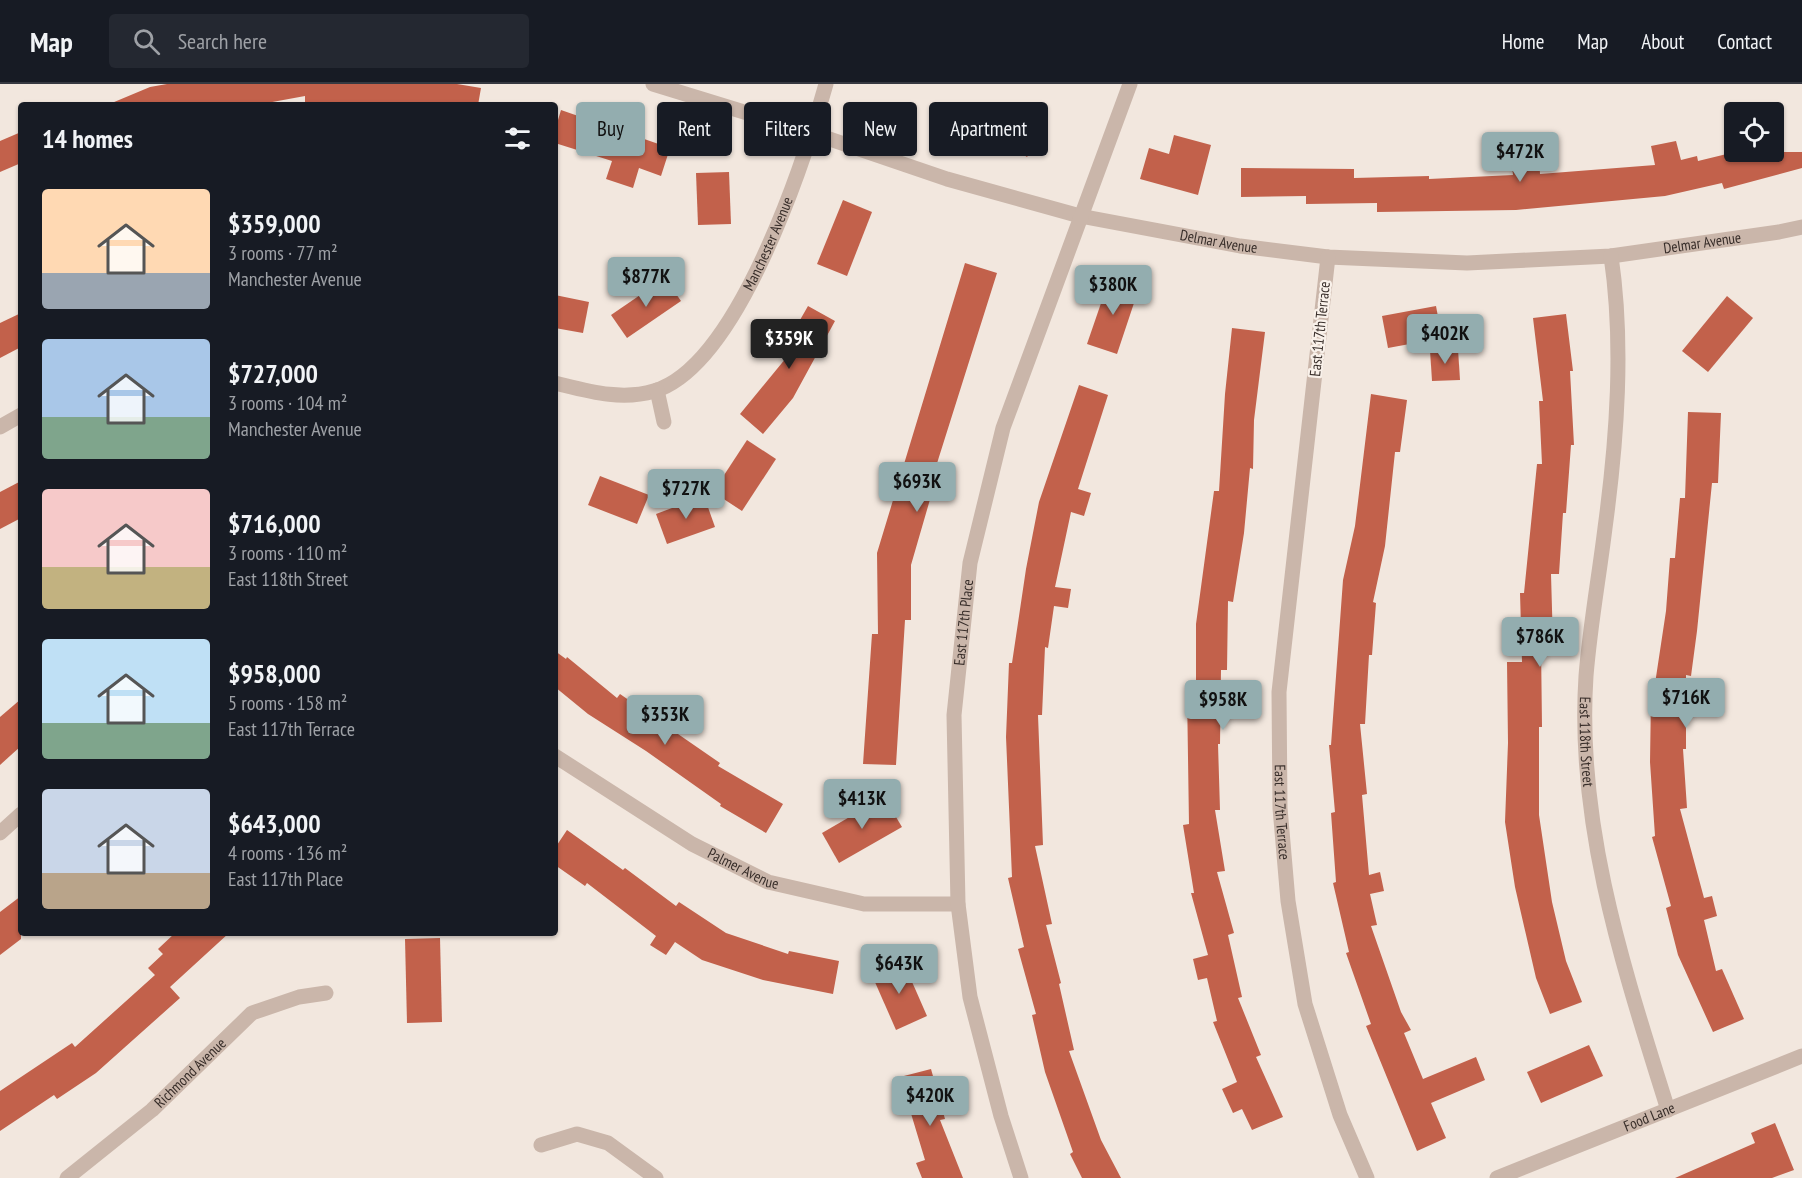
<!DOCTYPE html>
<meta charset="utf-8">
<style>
body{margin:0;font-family:"PT Sans Narrow",sans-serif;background:#242831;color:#f1f3f6;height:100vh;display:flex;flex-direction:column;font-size:22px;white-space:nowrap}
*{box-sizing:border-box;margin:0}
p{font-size:20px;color:#9ea1a6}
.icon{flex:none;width:33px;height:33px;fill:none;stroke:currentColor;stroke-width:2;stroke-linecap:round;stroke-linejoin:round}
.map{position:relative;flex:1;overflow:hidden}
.drawer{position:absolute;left:18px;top:18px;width:540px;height:834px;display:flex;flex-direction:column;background:#171b24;border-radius:6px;box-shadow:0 2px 4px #0004}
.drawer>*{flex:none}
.guide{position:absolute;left:576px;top:18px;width:570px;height:54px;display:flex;gap:12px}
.controls{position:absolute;left:1724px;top:18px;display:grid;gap:12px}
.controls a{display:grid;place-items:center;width:60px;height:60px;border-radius:6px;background:#171b24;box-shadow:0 2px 4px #0004;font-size:30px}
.price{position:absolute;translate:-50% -51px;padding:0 14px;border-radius:6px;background:#93adaf;color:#111;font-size:20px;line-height:39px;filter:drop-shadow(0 2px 3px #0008)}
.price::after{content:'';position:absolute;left:50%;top:36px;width:18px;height:14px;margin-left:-9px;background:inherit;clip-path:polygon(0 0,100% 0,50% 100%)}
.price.current{background:#222;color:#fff}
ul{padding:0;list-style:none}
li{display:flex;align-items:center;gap:18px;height:150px;padding:0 24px}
li span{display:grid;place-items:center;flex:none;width:168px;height:120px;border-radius:6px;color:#555}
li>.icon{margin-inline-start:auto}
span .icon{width:72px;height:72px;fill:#fffc;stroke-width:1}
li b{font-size:26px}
h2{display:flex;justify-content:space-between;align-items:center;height:72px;padding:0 24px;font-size:26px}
.tag{padding:0 21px;border-radius:6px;background:#171b24;box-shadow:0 2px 4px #0004;font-size:21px;line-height:54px}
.tag.current{background:#93adaf;color:#111}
header{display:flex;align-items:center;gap:36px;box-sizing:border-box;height:84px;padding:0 30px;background:#171b24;border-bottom:2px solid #363941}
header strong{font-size:28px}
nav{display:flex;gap:33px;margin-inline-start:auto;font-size:21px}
.search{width:420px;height:54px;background:#242831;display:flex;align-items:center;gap:15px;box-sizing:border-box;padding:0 21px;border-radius:6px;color:#9ea1a6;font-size:22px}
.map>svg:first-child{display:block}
.building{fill:#c2614b}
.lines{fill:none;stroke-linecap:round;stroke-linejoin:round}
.minor{stroke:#cab6aa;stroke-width:15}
.labels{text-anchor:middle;stroke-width:4.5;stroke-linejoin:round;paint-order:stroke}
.street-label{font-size:15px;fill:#372d29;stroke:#f9f1ea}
</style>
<header>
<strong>Map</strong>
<div class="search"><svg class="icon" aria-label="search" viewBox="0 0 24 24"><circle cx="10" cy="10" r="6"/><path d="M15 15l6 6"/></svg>Search here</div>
<nav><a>Home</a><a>Map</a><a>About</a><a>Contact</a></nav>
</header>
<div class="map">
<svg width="1802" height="1094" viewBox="0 0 1802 1094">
<rect width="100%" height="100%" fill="#f2e7de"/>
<g class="building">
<path d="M167,0H457L481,4L478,21L305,18V12L256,21H107L150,3Z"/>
<path d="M561,26L670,64L661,92L639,84L633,104L606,95L612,77L555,59V46Z"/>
<path d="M1002,26L1041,52L1027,73L987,47Z"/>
<path d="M21,48V79L0,88V57Z"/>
<path d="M1174,51L1211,61L1198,111L1140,95L1149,64L1169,70Z"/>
<path d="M1676,57L1681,76L1697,72L1698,77L1735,68H1802V84L1724,105L1722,99L1665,112L1516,126L1377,128V119L1306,120V112L1241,113V84L1354,85V94L1429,92V95L1513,91L1511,74L1539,72L1540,90L1655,81L1651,62Z"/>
<path d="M729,88L731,140L698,141L696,89Z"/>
<path d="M843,116L872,128L847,192L817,180Z"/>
<path d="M965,179L997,189L927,411L931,412L911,481V536H905L896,681L863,680L872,550H878L877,469Z"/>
<path d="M1110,193L1139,204L1117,270L1087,260Z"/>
<path d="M665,194L681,217L627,254L611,231Z"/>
<path d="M555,211L589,218L583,249L555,244Z"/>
<path d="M1727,212L1753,234L1708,288L1682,267Z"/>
<path d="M808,222L835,237L793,314L763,350L740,330L786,274L780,271Z"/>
<path d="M1436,222L1442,254L1388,264L1382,232Z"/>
<path d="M21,229V263L0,274V239Z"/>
<path d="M1566,230L1573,287H1570L1574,361H1571L1566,429H1563L1559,490H1551L1553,560H1541L1542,643H1539V731L1552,818L1566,877L1582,918L1550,930L1536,894L1515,803L1505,738L1508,659L1507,578H1522L1520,509H1524L1537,380H1542L1539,317H1543L1533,234Z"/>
<path d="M1232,244L1265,248L1254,336L1253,385L1250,384L1244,449L1233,518L1228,517L1227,586H1221L1220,660H1218L1220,726H1215L1225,787L1217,788L1234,849L1228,851L1242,913L1238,914L1261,971L1256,973L1283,1033L1252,1046L1242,1025L1233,1029L1222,1005L1237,998L1213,938L1217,937L1207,894L1198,896L1193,875L1208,871L1191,809H1194L1183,741L1189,740L1187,607H1196V540L1214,407H1219L1225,310Z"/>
<path d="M1458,265L1460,296L1432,297L1430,266Z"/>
<path d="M1079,301L1108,311L1078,405L1091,409L1084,432L1071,428L1055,503L1071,505L1068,524L1054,522L1048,564L1045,563L1042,631H1038L1043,761L1035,762L1052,840L1046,841L1061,899L1059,900L1074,966L1069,967L1101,1056L1121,1094H1082L1070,1070L1073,1068L1045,988L1032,931L1036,930L1018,865L1024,863L1008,794L1012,793L1006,653L1009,579H1012L1026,485L1039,418Z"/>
<path d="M1371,310L1407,316L1400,368H1395L1385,462L1373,518L1376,519L1372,571H1369L1365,640H1360L1367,710L1362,711L1369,791L1380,788L1384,807L1370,810L1377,841L1371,842L1401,928L1411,946L1404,949L1423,995L1476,973L1485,996L1431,1019L1446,1054L1417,1067L1366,942L1371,940L1346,869L1349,868L1333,799L1336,798L1331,729L1335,728L1329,661H1331L1343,496L1355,442Z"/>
<path d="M1688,328L1721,329L1718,399H1712L1697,547L1691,592L1686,591V665H1683L1687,724L1680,725L1704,814L1712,812L1717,832L1704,836L1716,887L1722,885L1744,935L1713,948L1678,871L1666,824L1671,822L1652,753L1655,752L1650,678L1651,613H1653L1666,527L1670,474H1675L1680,414H1685Z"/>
<path d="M747,356L776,375L742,427L713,408Z"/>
<path d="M600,392L649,411L637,440L588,421Z"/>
<path d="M21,397V434L0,445V408Z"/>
<path d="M704,412L715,443L667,460L656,430Z"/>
<path d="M555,567L566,575L567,573L617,614L620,610L720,679L718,682L783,720L766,749L720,722L721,720L646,667L588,630L555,603Z"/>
<path d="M21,615V662L0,681V633Z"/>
<path d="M884,713L902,743L839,779L822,749Z"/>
<path d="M567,746L623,786L625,784L676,822L679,818L726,849L788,870L789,867L839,877L833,910L763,896L702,876L675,858L666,871L650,861L656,852L587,799L585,802L555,781V764Z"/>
<path d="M21,812V855L0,871V828Z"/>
<path d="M175,849H229L170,903L180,914L96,989L57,1015L54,1011L0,1047V1007L72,959L75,963L155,891L148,884L163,870L158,865Z"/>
<path d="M440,854L442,938L407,939L405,855Z"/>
<path d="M902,875L927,932L896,946L871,889Z"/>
<path d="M1589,961L1603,992L1541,1019L1527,988Z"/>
<path d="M931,985L945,1035L940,1036L963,1094H922L916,1079L925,1076L900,993Z"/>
<path d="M1775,1039L1794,1086L1772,1094H1675L1755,1059L1751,1049Z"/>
</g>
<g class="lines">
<g class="minor">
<path id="s1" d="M653,0L812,49L947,95L1080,132L1240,162L1328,173L1467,179L1611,172L1779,148L1802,143"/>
<path id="s2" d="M1611,172C1624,260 1617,355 1605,444C1599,493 1590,542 1586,592C1576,742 1624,885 1668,1026"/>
<path id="s3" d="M1328,173L1279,608L1280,724L1288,817L1305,920L1340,1031L1367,1094"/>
<path id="s4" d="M555,299C588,307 621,317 654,307C738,282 804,78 826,0"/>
<path d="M657,306L664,338"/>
<path d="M0,343L21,331"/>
<path id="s5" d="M555,672L692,760L768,798L864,820H958"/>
<path d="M0,749L21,730"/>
<path d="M541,1061L577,1050L608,1059L656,1094"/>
<path id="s6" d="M67,1094L152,1026L252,929L299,913L326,909"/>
<path id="s7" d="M1021,1094L1001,1032L970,913L958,820L954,631L970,479L1003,344L1130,0"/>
<path id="s8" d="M1497,1094L1802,972"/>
</g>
</g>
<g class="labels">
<g class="street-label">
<text dy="5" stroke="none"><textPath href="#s4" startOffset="292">Manchester Avenue</textPath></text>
<text dy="5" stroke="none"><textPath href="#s1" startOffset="588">Delmar Avenue</textPath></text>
<text dy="5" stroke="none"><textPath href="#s1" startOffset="1074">Delmar Avenue</textPath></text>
<text transform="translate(1320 245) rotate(-84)" y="5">East 117th Terrace</text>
<text dy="5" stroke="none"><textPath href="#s7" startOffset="564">East 117th Place</textPath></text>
<text dy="5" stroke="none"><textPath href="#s2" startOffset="488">East 118th Street</textPath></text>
<text dy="5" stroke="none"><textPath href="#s3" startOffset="558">East 117th Terrace</textPath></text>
<text dy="5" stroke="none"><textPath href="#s5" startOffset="220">Palmer Avenue</textPath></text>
<text dy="5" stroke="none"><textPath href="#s6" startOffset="162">Richmond Avenue</textPath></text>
<text dy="5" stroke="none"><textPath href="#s8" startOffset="164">Food Lane</textPath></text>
</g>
</g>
</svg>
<div class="controls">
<a><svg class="icon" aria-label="locate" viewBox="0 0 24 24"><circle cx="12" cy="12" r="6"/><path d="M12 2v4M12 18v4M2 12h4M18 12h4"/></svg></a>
</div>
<b class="price" style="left:1520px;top:99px">$472K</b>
<b class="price" style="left:646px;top:224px">$877K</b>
<b class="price" style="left:1113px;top:232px">$380K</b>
<b class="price" style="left:1445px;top:281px">$402K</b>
<b class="price current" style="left:789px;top:286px">$359K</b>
<b class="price" style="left:917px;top:429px">$693K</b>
<b class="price" style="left:686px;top:436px">$727K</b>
<b class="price" style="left:1540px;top:584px">$786K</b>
<b class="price" style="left:1686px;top:645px">$716K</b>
<b class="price" style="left:1223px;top:647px">$958K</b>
<b class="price" style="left:665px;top:662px">$353K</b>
<b class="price" style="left:862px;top:746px">$413K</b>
<b class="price" style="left:899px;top:911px">$643K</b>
<b class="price" style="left:930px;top:1043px">$420K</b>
<div class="guide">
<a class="tag current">Buy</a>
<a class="tag">Rent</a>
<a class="tag">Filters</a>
<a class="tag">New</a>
<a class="tag">Apartment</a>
</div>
<section class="drawer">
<h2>14 homes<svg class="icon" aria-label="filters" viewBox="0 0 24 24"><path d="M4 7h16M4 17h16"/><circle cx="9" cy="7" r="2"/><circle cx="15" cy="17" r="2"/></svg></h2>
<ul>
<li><span style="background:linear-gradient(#ffd9b3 70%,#9aa5b1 0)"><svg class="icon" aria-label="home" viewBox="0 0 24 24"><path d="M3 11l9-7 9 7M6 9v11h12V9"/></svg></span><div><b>$359,000</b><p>3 rooms · 77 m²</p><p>Manchester Avenue</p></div></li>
<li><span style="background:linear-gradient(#a9c7e8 65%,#7fa58c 0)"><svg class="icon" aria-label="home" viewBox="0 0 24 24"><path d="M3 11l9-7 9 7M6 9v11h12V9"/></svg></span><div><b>$727,000</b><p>3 rooms · 104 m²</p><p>Manchester Avenue</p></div></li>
<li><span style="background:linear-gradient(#f6c9c9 65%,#c2b280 0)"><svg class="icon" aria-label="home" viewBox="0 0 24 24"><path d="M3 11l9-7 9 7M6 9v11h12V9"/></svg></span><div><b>$716,000</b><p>3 rooms · 110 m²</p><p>East 118th Street</p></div></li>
<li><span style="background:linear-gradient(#bfe0f5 70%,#7fa58c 0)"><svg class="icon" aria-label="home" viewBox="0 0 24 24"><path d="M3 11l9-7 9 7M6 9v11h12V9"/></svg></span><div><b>$958,000</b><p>5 rooms · 158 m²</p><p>East 117th Terrace</p></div></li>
<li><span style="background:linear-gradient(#c9d6e8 70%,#b9a48a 0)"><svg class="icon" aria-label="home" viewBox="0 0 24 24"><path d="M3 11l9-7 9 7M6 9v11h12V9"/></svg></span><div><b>$643,000</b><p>4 rooms · 136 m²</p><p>East 117th Place</p></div></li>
</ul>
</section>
</div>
